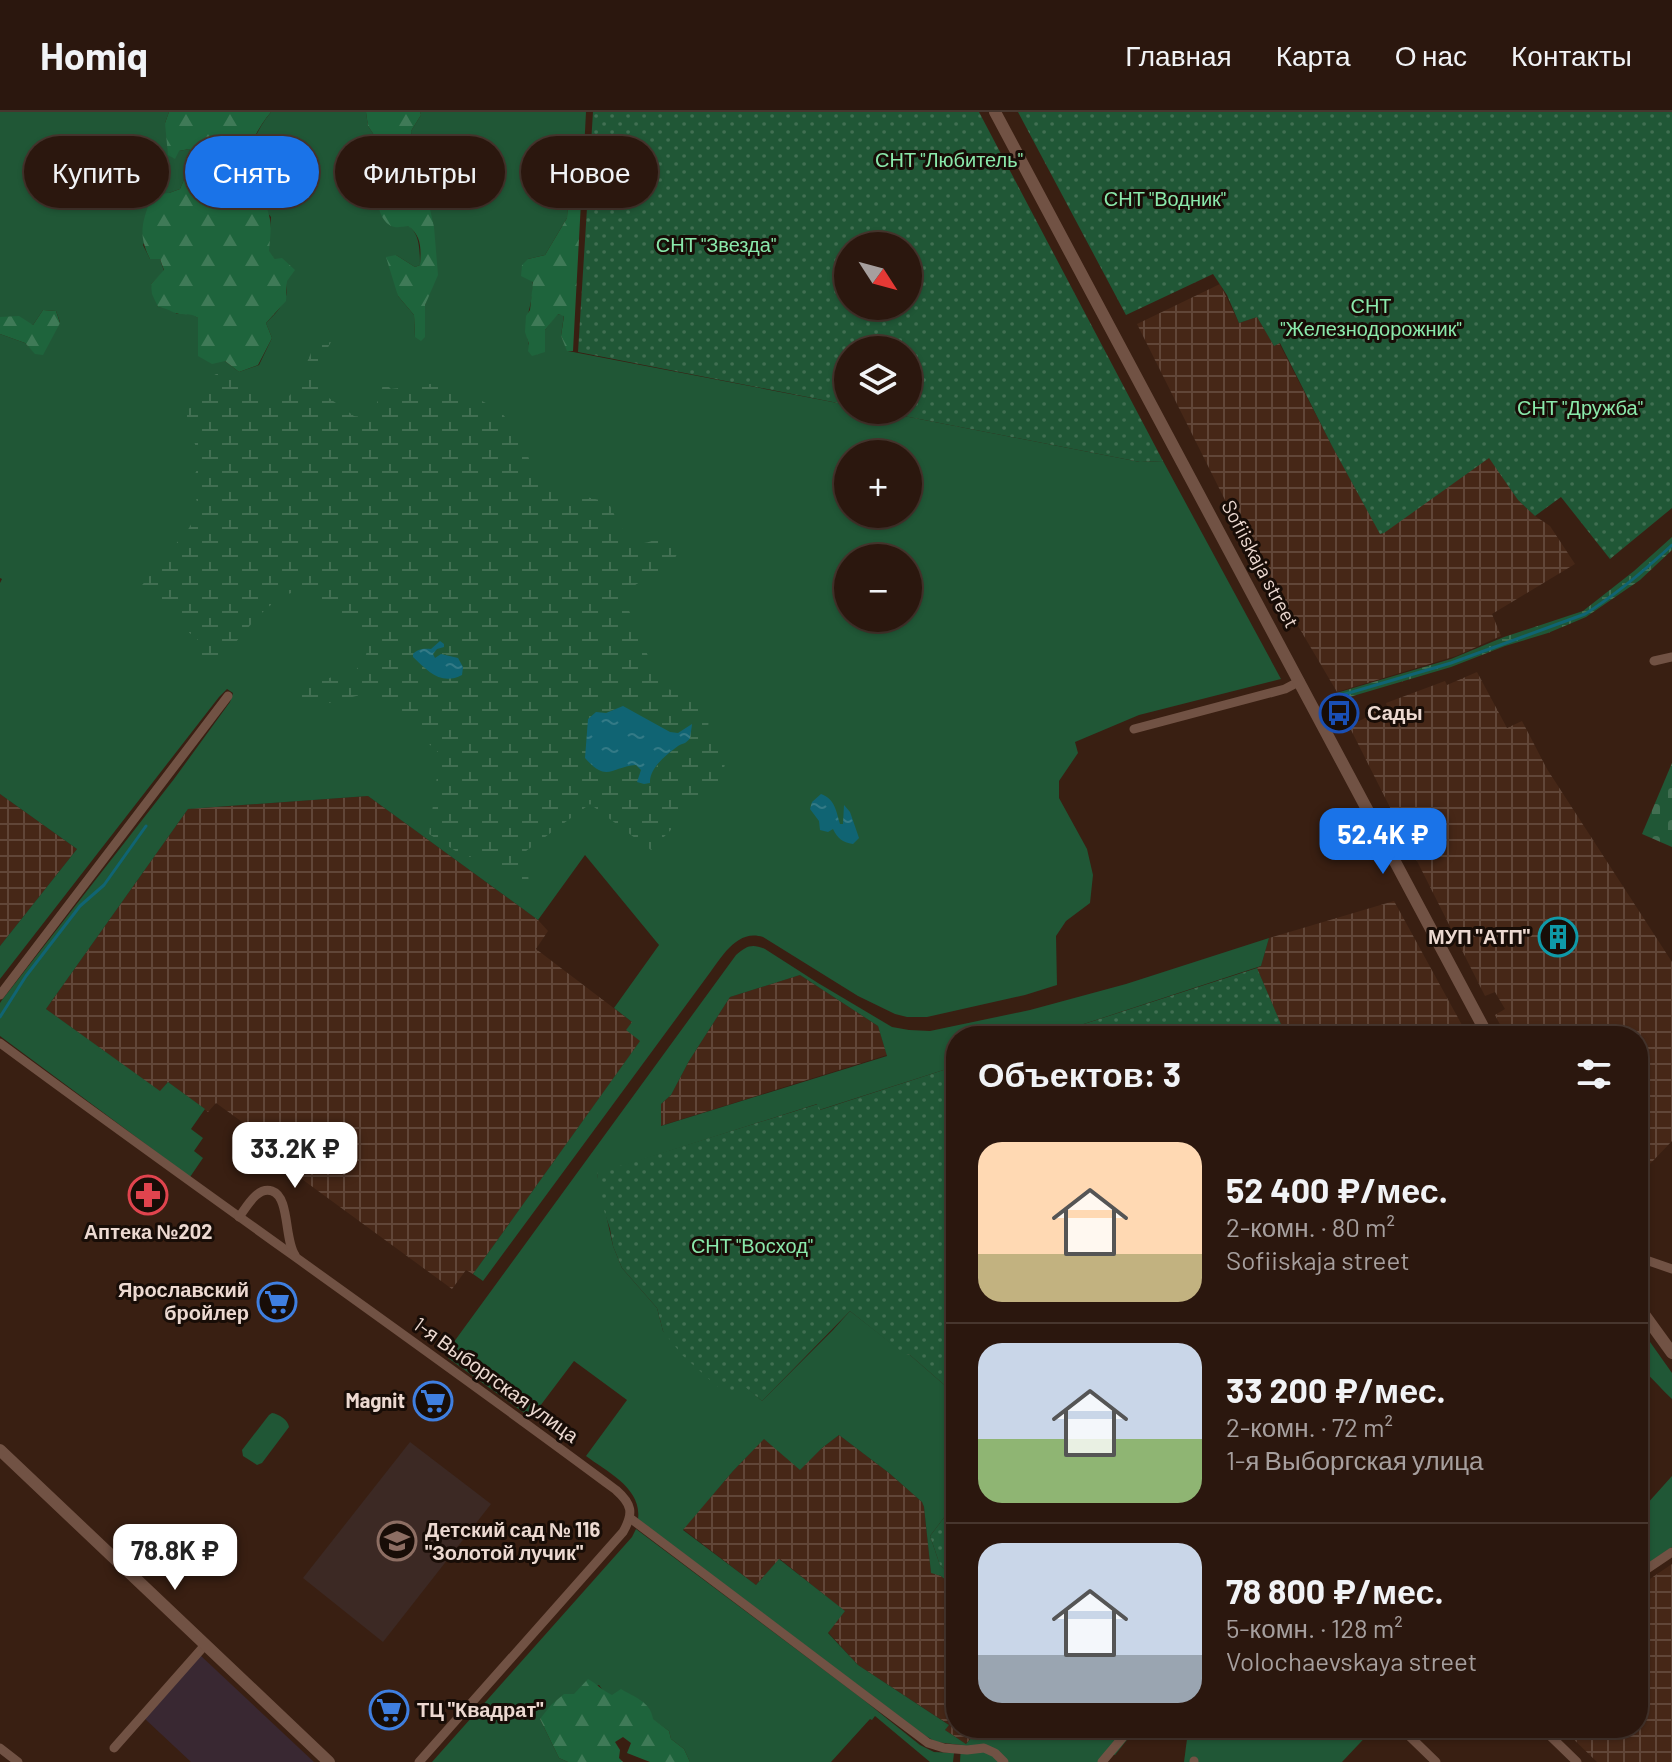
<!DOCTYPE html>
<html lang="ru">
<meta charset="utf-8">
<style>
body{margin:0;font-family:Barlow,sans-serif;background:#332017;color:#f1f3f6;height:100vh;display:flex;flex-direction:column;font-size:30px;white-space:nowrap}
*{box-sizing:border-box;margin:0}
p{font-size:26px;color:#a69f9e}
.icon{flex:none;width:44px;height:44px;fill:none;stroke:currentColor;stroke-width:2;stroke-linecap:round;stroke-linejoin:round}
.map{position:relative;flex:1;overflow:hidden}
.panel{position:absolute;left:946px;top:914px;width:702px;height:712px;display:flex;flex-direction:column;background:#2b170e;border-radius:32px;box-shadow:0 2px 6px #0004,0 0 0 2px #47362e}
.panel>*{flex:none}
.top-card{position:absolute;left:24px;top:24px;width:760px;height:72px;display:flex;gap:16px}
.needle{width:52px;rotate:126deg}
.tools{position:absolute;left:834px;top:120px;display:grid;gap:16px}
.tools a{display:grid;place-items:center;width:88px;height:88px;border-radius:50%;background:#2b170e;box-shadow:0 2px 6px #0004,0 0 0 2px #47362e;font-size:40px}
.price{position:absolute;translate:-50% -68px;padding:0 18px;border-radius:16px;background:#fff;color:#222;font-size:26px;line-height:52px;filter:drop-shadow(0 2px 4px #0008)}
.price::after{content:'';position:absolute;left:50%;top:48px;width:24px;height:18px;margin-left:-12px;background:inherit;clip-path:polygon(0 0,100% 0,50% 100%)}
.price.on{background:#1a73e8;color:#fff}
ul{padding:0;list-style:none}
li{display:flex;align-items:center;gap:24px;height:200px;padding:0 32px}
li+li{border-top:2px solid #47362e}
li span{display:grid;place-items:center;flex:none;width:224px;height:160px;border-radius:24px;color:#555}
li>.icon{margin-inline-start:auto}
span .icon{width:96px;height:96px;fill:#fffc;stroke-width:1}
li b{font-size:34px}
h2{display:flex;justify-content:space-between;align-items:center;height:96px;padding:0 32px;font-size:34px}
.tag{padding:0 28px;border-radius:36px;background:#2b170e;box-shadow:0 2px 6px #0004,0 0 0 2px #47362e;font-size:28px;line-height:72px}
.tag.on{background:#1a73e8;color:#fff}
header{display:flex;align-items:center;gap:48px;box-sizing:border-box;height:112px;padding:0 40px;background:#2b170e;border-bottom:2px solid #47362e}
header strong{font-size:38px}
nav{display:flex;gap:44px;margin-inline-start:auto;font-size:28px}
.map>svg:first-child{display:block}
.commercial{fill:#392832}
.industrial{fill:url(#industrial-grid)}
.education{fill:#3c2924}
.green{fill:#205736;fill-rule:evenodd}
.forest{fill:url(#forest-firs)}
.wetland{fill:url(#wetland-marsh);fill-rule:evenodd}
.cemetery{fill:url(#cemetery-stones)}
.garden{fill:url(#garden-dots);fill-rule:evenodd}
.water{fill:url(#water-ripples)}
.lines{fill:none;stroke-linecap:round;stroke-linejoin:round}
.stream{stroke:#106473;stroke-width:3}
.street{stroke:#715244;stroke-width:9}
.secondary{stroke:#715244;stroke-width:12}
.labels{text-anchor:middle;stroke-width:6;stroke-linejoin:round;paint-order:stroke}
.park-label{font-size:20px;fill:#8ae9ab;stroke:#180d07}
.street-label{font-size:20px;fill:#ecd9d1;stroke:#180d07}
.poi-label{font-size:20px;font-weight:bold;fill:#ecd9d1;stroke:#180d07;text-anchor:start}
</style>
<header>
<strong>Homiq</strong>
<nav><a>Главная</a><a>Карта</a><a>О нас</a><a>Контакты</a></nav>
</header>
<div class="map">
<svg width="1672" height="1650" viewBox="0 0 1672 1650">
<defs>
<pattern id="industrial-grid" width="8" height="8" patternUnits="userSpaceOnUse" patternTransform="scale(2)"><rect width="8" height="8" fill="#462717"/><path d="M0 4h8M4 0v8" fill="none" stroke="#614638"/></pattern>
<pattern id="forest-firs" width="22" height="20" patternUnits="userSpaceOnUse" patternTransform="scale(2)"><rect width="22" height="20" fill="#1e643c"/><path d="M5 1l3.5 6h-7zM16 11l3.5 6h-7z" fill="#3f7a57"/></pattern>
<pattern id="wetland-marsh" width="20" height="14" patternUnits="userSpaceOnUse" patternTransform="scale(2)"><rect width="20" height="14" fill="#205736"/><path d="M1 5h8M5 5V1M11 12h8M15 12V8" fill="none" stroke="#416f52"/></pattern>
<pattern id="cemetery-stones" width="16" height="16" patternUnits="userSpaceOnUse" patternTransform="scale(2)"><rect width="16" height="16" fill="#205736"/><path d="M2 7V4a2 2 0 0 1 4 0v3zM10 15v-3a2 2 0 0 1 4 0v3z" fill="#416f52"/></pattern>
<pattern id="garden-dots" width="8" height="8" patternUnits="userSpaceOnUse" patternTransform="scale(2)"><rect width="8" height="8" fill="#205736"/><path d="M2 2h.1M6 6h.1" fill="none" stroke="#416f52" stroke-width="1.8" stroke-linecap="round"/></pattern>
<pattern id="water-ripples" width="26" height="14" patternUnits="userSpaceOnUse" patternTransform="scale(2)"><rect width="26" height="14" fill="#106473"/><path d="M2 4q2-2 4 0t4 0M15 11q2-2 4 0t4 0" fill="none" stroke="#337a86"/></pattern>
</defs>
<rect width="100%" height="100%" fill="#391f12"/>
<path class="commercial" d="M200,1543L314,1650H191L144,1606Z"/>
<g class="industrial">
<path d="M1220,172L1239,211L1257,205L1274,234L1279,231L1332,334L1380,421L1384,420L1490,345L1518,388L1535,404L1550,414L1575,452L1492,502L1501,524L1456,544L1337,580L1233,404L1137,212Z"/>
<path d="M1477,560L1507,616L1522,609L1547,657L1672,850V1029L1648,1054L1638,1052V924H1506L1495,903L1505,897L1495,880L1485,884L1349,614L1369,604V601L1387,594L1386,591L1445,569L1447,573Z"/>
<path d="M0,682L77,737L0,834Z"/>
<path d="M368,684L538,808L548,819L536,837L632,910L641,928L473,1162L466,1158L452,1177L299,1065L306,1056L216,991L208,1000L168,970L160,980L46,897L188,697Z"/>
<path d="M1394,789L1468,924H1286L1257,856L1261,854L1269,826Z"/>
<path d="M800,863L878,914L887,943L660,1014L661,992L671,983L689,949L730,885Z"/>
<path d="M839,1323L889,1361L922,1390L924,1395L931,1460L941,1464L956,1477V1616H980L966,1632L945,1618L948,1612L858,1553L828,1520L844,1499L780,1447L756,1473L683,1417L733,1359L764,1326L800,1357L822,1336Z"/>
<path d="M1672,1452V1650H1597L1562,1616H1638V1475Z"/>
</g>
<path class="education" d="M410,1330L491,1392L383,1530L303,1466Z"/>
<g class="green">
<path d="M0,0H169L165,11L179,39L189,37L194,44L180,77L169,81L143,133L150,147H160L164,159L151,172L158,195L168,196L177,202L191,201L198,206L225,249L239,260L259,253L272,226L266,211C272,205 279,198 283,191C294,174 280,152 268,139L271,105C265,97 255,88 252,79C242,51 253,22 271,0H366L368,14L376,26L382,59L397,44L407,50L403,66L380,69L377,76L379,97C412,116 420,112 420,153L415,155L396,143L398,184L414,203L415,225H425V193L428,184L423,66L412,31L411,19L421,3L420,0H586L584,39L564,46L569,69L567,106L545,143L528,147C530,156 533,165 533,174C532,198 522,207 529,233L545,218L557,202L564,203L561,224L568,239L848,293V298H873L1140,350L1163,349L1281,567L1139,603L1075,630L1078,641L1059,669V686L1087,737L1093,763L1090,791L1066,809L1056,824L1057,873L1025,883L927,905H907L895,902L858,884L763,825C736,816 720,848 706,866L483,1169L473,1162L640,929L626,918L632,910L614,896L659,833L585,743L538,808L368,684L188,697L46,897L160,979L168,970L205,997L191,1017L203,1026L194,1039L203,1046L190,1065L0,924V891L2,888L174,667L230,590L233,581L227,577L219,585L0,867V834L77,737L0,682V471L2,467L0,466V222L25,231L36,242L60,210L56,199L43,198L33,213L0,205ZM848,342H908V402H848ZM848,446H908V506H848Z"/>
<path d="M1269,826L1261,854L1047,924H956V954L819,998L817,992L597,1062L613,1134L622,1156L657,1196L663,1219L744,1273L762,1289L833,1218L850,1199L904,1241L910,1243L956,1283V1390L930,1424L940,1453L956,1467V1477L941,1464L931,1461L924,1395L922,1390L889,1361L839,1323L822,1336L800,1358L764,1327L733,1359L683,1418L756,1473L779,1447L845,1499L828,1521L858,1553L949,1613L945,1618L966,1632L980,1616H1128L1125,1621L1130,1624L1115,1643L1112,1642L1106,1650H960L961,1633L936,1630L924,1623L638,1407C642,1376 607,1360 586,1344L627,1288L574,1249L531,1306L448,1246V1238L736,843C746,834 752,831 765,837L818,871L892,915L909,918L930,919L1030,898L1126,872ZM800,863L878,914L887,944L661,1014V992L671,983L689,949L730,885Z"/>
<path d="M1638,1213L1672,1261V1287C1660,1276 1650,1263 1638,1254Z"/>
<path d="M272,1301C279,1302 288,1308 289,1315L262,1351L257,1353L243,1344L242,1338L269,1303Z"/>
<path d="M1672,1364V1435L1638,1458V1402Z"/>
<path d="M636,1417L860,1585L920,1633L934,1640L954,1641L953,1650H930L875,1604L872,1608L870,1607L831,1650H690L684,1637L671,1627L669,1619L652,1607L604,1580L599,1573L574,1583L540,1607L559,1646L568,1650H432L632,1425Z"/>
<path d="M1193,1616H1374L1342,1650H1184L1187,1627Z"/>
</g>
<g class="forest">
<path d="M169,0H271C259,14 247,35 247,54C248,63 251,72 252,81C275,96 271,115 269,139L275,147L282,146L295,158L287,169L286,189L266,211L272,226L258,253L239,260L225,249L212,252L198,244V206C190,200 184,204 175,201C169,198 165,196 158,195L152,182L151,172L164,158L160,147H150C137,121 143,109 152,83L169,81L180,77L194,44L189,37L179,39L175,47L168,43L165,11Z"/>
<path d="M366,0H420L421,3L411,19L412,31L423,66L434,115L438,163L425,193V225L421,229L415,225L414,203L398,184L386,145L396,143L415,155L420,153C421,137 422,124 408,114C407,114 396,116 395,115C378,112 374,82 380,69L403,66L407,50L397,44L382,59L375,55L376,26L368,14Z"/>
<path d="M578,67L582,71L573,239H567L561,224L564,204L558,202L545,218V240L532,244L528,239L529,232L525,220L526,204L530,198L533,170L521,164L522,153L528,147L545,143L567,106L569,69Z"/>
<path d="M43,198L56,199L60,211L43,243L35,242L25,231L0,222V205L19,204L33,213Z"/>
<path d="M588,1567C597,1572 603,1579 612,1583L621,1577C634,1585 651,1590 653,1607L669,1619L671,1627L684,1637L690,1650H650L627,1641L631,1631L623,1625L615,1630L620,1638L619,1646L623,1650H568L559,1646L540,1607L551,1593L564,1582H574Z"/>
</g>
<g class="wetland">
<path d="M331,230L326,239L319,273L322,281L354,304L369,306L373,303L384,270L391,277L446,270L499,298L518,320L539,371L546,376L604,389L609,392C616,405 626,433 644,431C652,430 662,424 670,421L674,425L677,442C674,448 671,455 666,459C650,469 630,467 625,489L661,575L709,589L708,624L729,637L721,667L651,738L590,692L526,739L529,773L502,761L484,744L465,745L429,722L440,642L372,580L305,597L297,592L296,588L306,573L356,558L365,546L371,525C353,512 324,483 302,480C274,476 234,533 218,553L197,549L204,533L138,478L189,416C200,397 201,390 187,372L196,360L199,344L187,309V300L208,267L216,262H225L279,285L289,284L295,278L311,241L317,233ZM434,533L433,542L435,546L445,542L451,546L446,567L436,565L413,545C420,539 429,540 434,533ZM623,594L670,620L678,621L683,632C671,637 657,652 650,664L641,662V658L636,653C626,654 617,661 606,660C594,659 584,644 586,633C586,626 600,605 606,601C610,598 618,597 623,594Z"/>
<path d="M1672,425V438L1640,468L1586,505L1548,521L1505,534L1451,555L1336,589L1333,582L1451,547L1504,525L1583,499L1634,459Z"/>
</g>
<path class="cemetery" d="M1672,651V735L1642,722Z"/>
<g class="garden">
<path d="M593,0H979L1163,349L1140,350L873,298H908V238H848V293L578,240ZM908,134V194H848V134Z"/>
<path d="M1018,0H1672V396L1610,447L1561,385L1535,404L1518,388L1489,346L1384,421L1380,422L1332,334L1280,231L1274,234L1257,205L1239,211L1227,183L1213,162L1126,203Z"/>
<path d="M1257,856L1286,924H1047Z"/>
<path d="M956,954V1283L910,1243L904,1242L850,1199L762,1289L744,1274L728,1284L682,1243L663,1219L657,1196L622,1156L613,1134L610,1117L599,1083L597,1061L818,992L820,998Z"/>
<path d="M956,1390V1467L940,1453L930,1424Z"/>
</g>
<g class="water">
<path d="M440,529L444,532V535L437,537L433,542L435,546L441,542L458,546L463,555L462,563C441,574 428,559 413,545V542C417,537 424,536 431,537Z"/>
<path d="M623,594L670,620L678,621L692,612C692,614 690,625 690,626C686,632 683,631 678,634C667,642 649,656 650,671L644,672L637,670L641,658L636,653C611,655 607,671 585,646L588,607L596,600L606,601Z"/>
<path d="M821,682C835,687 836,699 840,712H843L844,693L850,700L859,726L853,732C842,730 838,727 833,717L828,720L820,718L819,709L810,697L812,690Z"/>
</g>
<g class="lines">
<g class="stream">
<path d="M1335,585L1451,551L1585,502C1617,482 1645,458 1672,433"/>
<path d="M0,905L26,864L80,794L104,773L146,714"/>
</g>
<g class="street">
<path d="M1654,549L1672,545"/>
<path d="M1134,617L1285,577L1300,569"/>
<path d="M0,883L228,584"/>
<path d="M0,931C204,1082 412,1226 616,1378C632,1392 634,1401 623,1420L419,1650"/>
<path d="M239,1105C246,1096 257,1074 272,1079C290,1085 284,1127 295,1143"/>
<path d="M1638,1147L1646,1148L1672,1157"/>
<path d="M630,1406L928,1631L944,1636L967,1638L984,1636L995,1641L1004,1650"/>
<path d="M1638,1463L1672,1440"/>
<path d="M1401,1616L1436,1650"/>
<path d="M1542,1616L1577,1650"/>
<path d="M0,1636L18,1650"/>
<path d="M114,1636L205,1533"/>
<path d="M1102,1650L1123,1625"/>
<path d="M1194,1650V1649"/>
</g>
<g class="secondary">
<path d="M995,0L1488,924"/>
<path d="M1638,1194L1672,1241"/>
<path d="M0,1338L329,1650"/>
</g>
</g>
<defs>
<g id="bus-ring" transform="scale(2)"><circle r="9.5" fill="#180d07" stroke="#1a4fb4" stroke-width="1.5"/><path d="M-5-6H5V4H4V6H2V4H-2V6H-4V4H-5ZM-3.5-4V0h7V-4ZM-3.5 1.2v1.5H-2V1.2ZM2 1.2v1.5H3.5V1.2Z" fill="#1a4fb4"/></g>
<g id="building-ring" transform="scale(2)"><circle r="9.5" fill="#180d07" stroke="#0f9aa8" stroke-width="1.5"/><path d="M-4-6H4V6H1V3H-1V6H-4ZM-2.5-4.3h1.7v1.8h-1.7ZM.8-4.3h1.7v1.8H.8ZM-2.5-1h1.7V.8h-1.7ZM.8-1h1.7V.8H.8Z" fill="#0f9aa8"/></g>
<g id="pharmacy-ring" transform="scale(2)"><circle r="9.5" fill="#180d07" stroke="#e0444e" stroke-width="1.5"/><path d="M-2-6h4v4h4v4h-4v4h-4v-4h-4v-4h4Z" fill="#e0444e"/></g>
<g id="supermarket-ring" transform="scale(2)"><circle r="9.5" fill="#180d07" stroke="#3f7fe0" stroke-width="1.5"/><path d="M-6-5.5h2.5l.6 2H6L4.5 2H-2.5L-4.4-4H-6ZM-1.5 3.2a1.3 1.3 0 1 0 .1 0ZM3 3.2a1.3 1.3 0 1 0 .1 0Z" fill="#3f7fe0"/></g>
<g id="school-ring" transform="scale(2)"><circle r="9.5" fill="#180d07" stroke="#8d6e63" stroke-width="1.5"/><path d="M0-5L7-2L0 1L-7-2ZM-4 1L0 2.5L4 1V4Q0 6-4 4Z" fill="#8d6e63"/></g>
</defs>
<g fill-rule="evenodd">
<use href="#bus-ring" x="1339" y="601"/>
<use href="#building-ring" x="1558" y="825"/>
<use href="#pharmacy-ring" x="148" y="1083"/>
<use href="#supermarket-ring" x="277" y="1190"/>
<use href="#supermarket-ring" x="433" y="1289"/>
<use href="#school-ring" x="397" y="1429"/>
<use href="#supermarket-ring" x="389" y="1598"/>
</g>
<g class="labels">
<g class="park-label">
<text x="949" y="55">СНТ "Любитель"</text>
<text x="1165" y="94">СНТ "Водник"</text>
<text x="716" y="140">СНТ "Звезда"</text>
<text x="1371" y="201">СНТ<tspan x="1371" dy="23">"Железнодорожник"</tspan></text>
<text x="1580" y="303">СНТ "Дружба"</text>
<text x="752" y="1141">СНТ "Восход"</text>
</g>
<g class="street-label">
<text transform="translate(1260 452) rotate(62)" y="7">Sofiiskaja street</text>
<text transform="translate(496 1268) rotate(36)" y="7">1-я Выборгская улица</text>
</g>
<g class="poi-label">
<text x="1367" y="608">Сады</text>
<text x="1530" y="832" text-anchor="end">МУП "АТП"</text>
<text x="148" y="1127" text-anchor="middle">Аптека №202</text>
<text x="249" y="1185" text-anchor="end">Ярославский<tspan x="249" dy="23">бройлер</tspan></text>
<text x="405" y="1296" text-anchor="end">Magnit</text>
<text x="425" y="1425">Детский сад № 116<tspan x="425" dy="23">"Золотой лучик"</tspan></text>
<text x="417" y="1605">ТЦ "Квадрат"</text>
</g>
</g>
</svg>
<div class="tools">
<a><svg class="needle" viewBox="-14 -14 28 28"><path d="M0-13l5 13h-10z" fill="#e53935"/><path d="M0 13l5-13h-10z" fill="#a69f9e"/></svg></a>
<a><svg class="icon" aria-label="layers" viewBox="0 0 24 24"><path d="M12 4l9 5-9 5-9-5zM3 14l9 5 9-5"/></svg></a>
<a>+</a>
<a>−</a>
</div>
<b class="price on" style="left:1383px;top:764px">52.4K ₽</b>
<b class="price" style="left:295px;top:1078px">33.2K ₽</b>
<b class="price" style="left:175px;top:1480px">78.8K ₽</b>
<div class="top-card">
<a class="tag">Купить</a>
<a class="tag on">Снять</a>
<a class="tag">Фильтры</a>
<a class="tag">Новое</a>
</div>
<section class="panel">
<h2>Объектов: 3<svg class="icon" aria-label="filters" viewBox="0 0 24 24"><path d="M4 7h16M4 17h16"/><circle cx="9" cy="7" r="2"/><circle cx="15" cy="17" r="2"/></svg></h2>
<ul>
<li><span style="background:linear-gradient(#ffd9b3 70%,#c2b280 0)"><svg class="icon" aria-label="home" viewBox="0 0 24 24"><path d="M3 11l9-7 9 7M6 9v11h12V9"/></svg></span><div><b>52 400 ₽/мес.</b><p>2-комн. · 80 m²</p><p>Sofiiskaja street</p></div></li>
<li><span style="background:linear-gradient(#c9d6e8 60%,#8fb573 0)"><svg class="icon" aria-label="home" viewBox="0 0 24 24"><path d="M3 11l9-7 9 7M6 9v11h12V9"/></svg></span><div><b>33 200 ₽/мес.</b><p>2-комн. · 72 m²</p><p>1-я Выборгская улица</p></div></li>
<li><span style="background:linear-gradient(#c9d6e8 70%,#9aa5b1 0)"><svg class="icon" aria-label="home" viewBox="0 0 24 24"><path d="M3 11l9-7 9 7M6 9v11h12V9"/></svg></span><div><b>78 800 ₽/мес.</b><p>5-комн. · 128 m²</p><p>Volochaevskaya street</p></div></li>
</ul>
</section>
</div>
